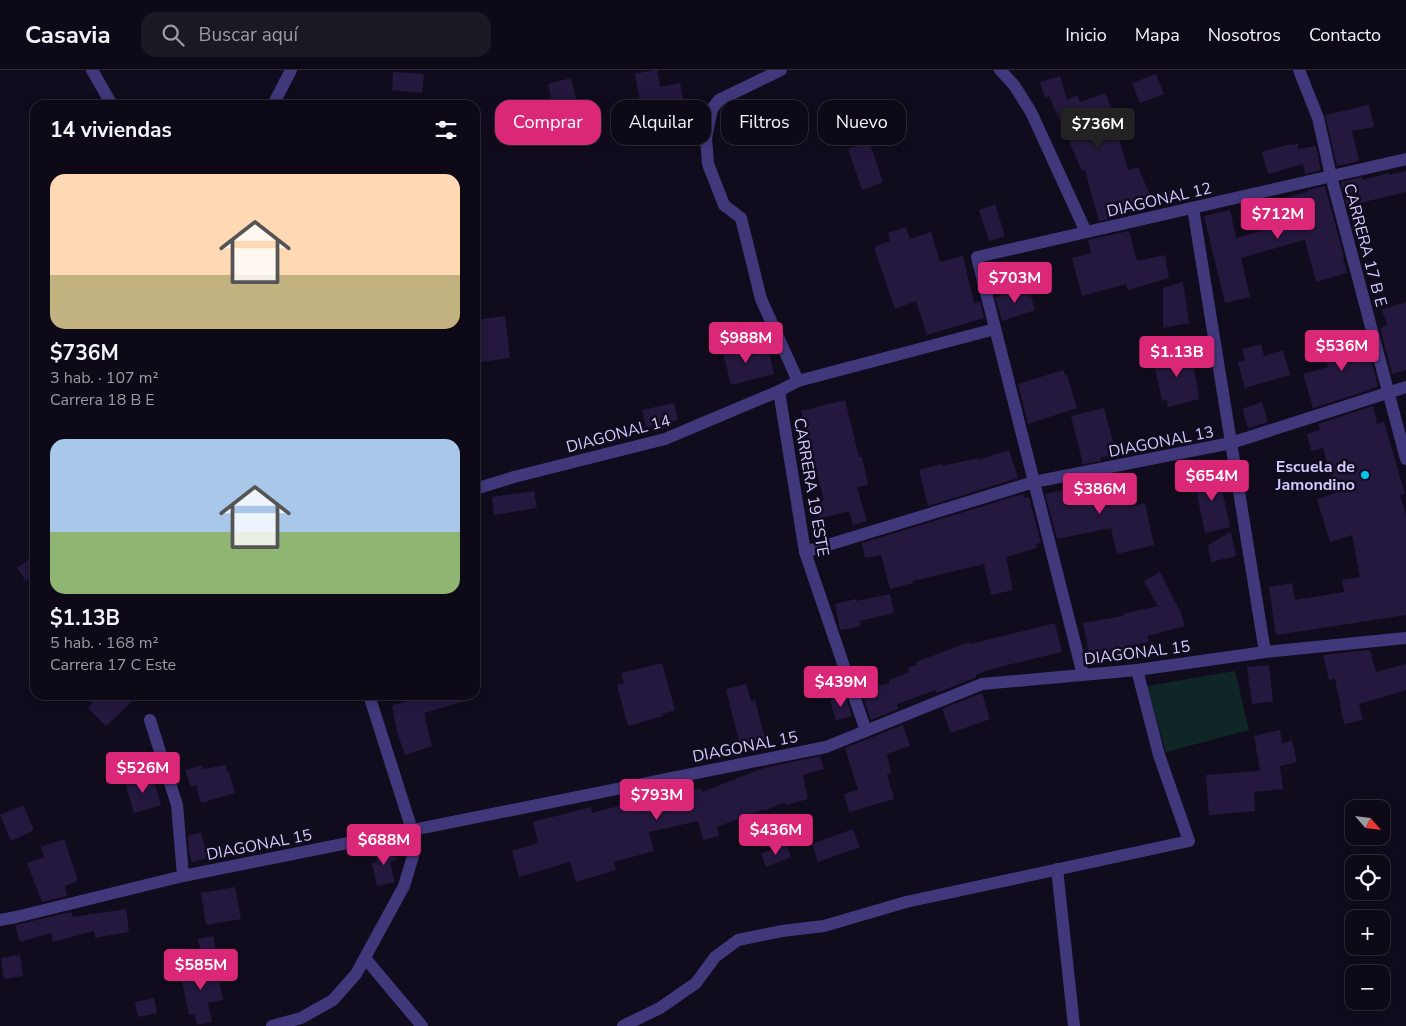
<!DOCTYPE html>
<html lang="es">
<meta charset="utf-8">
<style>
body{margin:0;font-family:"Nunito Sans",sans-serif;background:#1b1723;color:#f1f3f6;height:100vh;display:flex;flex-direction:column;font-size:19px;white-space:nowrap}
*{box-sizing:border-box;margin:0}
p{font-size:16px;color:#9a9aa1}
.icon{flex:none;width:28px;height:28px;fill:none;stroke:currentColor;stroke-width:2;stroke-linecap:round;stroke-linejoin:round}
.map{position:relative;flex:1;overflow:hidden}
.details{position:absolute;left:30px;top:30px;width:450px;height:600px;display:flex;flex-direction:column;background:#0d0916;border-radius:15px;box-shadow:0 2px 12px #0003,0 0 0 1px #2d2a35}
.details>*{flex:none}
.top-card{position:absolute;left:495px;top:30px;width:475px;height:45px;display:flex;gap:10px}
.needle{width:32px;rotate:118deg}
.controls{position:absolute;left:1345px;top:730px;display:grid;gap:10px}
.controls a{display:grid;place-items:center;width:45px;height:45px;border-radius:10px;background:#0d0916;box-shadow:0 2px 12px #0003,0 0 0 1px #2d2a35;font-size:25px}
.price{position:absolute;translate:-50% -42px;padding:0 11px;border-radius:5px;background:#db2777;color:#fff;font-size:16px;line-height:32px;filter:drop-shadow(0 1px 2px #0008)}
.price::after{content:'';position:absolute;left:50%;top:30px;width:15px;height:11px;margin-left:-8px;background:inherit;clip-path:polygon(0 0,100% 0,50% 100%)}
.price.selected{background:#222;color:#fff}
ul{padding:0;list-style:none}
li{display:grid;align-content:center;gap:10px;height:265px;padding:0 20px}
li span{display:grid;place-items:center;height:155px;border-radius:15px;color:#555}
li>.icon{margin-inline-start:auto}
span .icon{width:90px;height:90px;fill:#fffc;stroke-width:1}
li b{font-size:21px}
h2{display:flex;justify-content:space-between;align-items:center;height:60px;padding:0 20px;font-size:21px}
.pill{padding:0 18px;border-radius:15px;background:#0d0916;box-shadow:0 2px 12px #0003,0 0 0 1px #2d2a35;font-size:18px;line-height:45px}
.pill.selected{background:#db2777;color:#fff}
header{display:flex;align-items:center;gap:30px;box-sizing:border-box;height:70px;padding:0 25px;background:#0d0916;border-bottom:1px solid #2d2a35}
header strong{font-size:24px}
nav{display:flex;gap:28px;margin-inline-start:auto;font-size:18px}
.search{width:350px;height:45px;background:#1b1723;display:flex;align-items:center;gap:12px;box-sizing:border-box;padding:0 18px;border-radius:15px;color:#9a9aa1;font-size:19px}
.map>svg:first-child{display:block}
.green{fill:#0f2627}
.building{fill:#24183e}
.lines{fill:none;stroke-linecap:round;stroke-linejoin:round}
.minor{stroke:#41387c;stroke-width:12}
.poi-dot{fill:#04c1ef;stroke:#110c1d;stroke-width:2}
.labels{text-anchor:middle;stroke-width:5;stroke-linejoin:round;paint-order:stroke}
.street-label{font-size:16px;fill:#d4c9fe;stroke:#110c1d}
.poi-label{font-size:16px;font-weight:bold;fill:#d4c9fe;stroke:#110c1d;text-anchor:end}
</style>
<header>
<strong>Casavia</strong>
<div class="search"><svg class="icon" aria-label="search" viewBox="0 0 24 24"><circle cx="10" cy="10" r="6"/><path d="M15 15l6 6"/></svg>Buscar aquí</div>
<nav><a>Inicio</a><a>Mapa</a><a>Nosotros</a><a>Contacto</a></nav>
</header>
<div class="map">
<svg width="1406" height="956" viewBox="0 0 1406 956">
<rect width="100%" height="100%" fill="#110c1d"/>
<path class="green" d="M1235,601L1249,660L1166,682L1147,616Z"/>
<g class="building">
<path d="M653,0H657L660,17L680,13L684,34L642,42L635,4Z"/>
<path d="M393,2L424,4L422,23L392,20Z"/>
<path d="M1156,4L1164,24L1140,33L1132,13Z"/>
<path d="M1060,6L1067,30L1077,25L1080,32L1105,23L1119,54L1115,56L1128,100L1138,97L1151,127L1123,135L1125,145L1099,151L1085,100L1082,101L1049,26L1045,28L1040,12Z"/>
<path d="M571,8L578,38L555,44L548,14Z"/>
<path d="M1369,35L1374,57L1352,61L1359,91L1337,96L1325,45Z"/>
<path d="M869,71L883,112L862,120L848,79Z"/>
<path d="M1298,74V79L1316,76L1321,100L1305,104L1303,94L1268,104L1262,82L1287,75Z"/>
<path d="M1406,101V122L1347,136L1341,112L1362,107V110L1389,103V105Z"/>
<path d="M1325,116L1344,187L1343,188L1347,203L1316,212L1305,170L1300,171L1241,188L1250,227L1225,233L1204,146L1230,140L1236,168L1281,155L1274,130L1308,122V120Z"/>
<path d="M995,134L1005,166L989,171L979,140Z"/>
<path d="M906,157L910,169L931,162L940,192L963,186L974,233L980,231L984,248L927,265L916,231L895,239L874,177L890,171L888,163Z"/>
<path d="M1129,161L1137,191L1165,185L1169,208L1128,220L1126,214L1082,226L1072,188L1091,183L1088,170Z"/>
<path d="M1183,212L1189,253L1163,258V218Z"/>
<path d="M1028,217L1035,240L1002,251L995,227Z"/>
<path d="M1406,232V300L1392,304L1380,258L1387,255L1382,240Z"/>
<path d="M505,246L510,288L475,293V250Z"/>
<path d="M1364,263L1378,316L1369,319L1370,320L1313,338L1303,304L1328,297L1321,276Z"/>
<path d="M747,272L751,286L769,282L774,304L731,315L722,278Z"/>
<path d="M1261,274L1264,286L1283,280L1290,305L1245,318L1238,292L1245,290L1242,279Z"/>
<path d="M1191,280L1199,329L1168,337L1167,330L1162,331L1153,288Z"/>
<path d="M1063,300L1065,305H1067L1077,338L1028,354L1018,314Z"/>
<path d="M845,330L859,387H862L868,415L857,417L867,451L853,455L849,441L819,449L815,433L824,430L801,341Z"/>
<path d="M1262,332L1268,352L1248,358L1242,339Z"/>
<path d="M674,333L678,350L646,357L642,340Z"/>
<path d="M1373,336L1377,354L1384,352L1405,424L1400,425L1406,445V545L1276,565L1269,517L1292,513L1295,530L1344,522L1342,510L1360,507L1352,465L1330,472L1317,429L1336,423L1323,378L1311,381L1307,364L1320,360L1318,354Z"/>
<path d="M1104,338L1116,384L1100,388L1101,391L1083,394L1071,346Z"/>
<path d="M1009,380L1018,408L928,436L919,400L941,394V396L979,388V390Z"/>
<path d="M1218,400L1230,457L1205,463L1193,406Z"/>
<path d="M1105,406L1109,419L1118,415L1129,437L1145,433L1154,475L1117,484L1111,458L1057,469L1045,424L1088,415L1087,410Z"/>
<path d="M534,421L537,438L494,445L492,427Z"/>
<path d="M1023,424L1025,428L1029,427L1041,473L1036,474L1037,478L1006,487L1013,520L991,525L984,494L913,511V513L890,519L881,485L865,488L862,473Z"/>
<path d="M1231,462L1236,486L1211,492L1208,475Z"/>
<path d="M35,485V505L26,511L17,498Z"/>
<path d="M1160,502L1181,543L1185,556L1147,566L1149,572L1114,580L1115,584L1090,589L1083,553L1123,546V544L1158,536L1144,511Z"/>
<path d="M890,524L894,543L860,551L861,556L840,560L835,534L856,529V531Z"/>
<path d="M1055,553L1062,582L991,599L976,605V607L937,623L936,620L897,634L898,639L871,650L861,621L890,613L889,610L909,602L908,598L917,595L916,592L970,572V574Z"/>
<path d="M1370,580L1376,602L1406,594V620L1359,634L1363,650L1344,654L1335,609L1329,610L1323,585Z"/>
<path d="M662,593L675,640L662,644L663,646L628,656L617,615L624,613L621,603Z"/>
<path d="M1269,595L1273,631L1252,634L1247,597Z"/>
<path d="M746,614L751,631L755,630L765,669L740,675L726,619Z"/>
<path d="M982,623L990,649L951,663L942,639Z"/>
<path d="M86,625H139L106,656L88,638L93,633Z"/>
<path d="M406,625H472V629L424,643L432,676L405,685L397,662L392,635L408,631Z"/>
<path d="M845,625L852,646L836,650L830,630Z"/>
<path d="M903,655L910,676L887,684L891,703L887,704L894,729L849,742L844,724L858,720L845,678Z"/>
<path d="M1280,660L1282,674L1292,670L1297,692L1280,696L1283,719L1254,722L1255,741L1209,745L1206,705L1260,701L1254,666Z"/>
<path d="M820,686L824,699L803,705L808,729L786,735L785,732L764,741V739L717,757L719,766L703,770L698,751L649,762L654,781L614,792L616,800L576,812L570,792L519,807L512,781L538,773L533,752L591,737L592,743L641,730L642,734L681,726L680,722L701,718L702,722L764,698Z"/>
<path d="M202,695L203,699L226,695L227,703L229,702L235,723L201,733L196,715L191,717L185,700Z"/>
<path d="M152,704L161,735L134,743L125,712Z"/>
<path d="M23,735L34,760L11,771L0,745Z"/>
<path d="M853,759L860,777L818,792L812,774Z"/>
<path d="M201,762L208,788L192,792L189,782L188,766Z"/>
<path d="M64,769L78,811L65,816L67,826L42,832L27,793L44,787L41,777Z"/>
<path d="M786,774L791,787L766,797L761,784Z"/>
<path d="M394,776L397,790L390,792L395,812L377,816L372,794L377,792L375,781Z"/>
<path d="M235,817L241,849L206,855L201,823Z"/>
<path d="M126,839L129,862L95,868L94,861L53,872L51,863L20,872L15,855L71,842L73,847Z"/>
<path d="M213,866L216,880L201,883L198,869Z"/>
<path d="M20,885L23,906L4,909L1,888Z"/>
<path d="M215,894L223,930L208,933L212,952L197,955L195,944L189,945L180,901Z"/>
<path d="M154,928L157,943L138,947L135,932Z"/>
</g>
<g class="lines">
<g class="minor">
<path d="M92,0L112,35"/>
<path d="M781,0L719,30L712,39L706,68L708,94L724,135L741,148L761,229L798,311"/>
<path d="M1000,0L1014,15L1031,42L1086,162"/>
<path d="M1299,0L1318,48L1331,106L1406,389"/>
<path d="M273,35L291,0"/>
<path d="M1193,138L1265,582"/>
<path d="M779,321L805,482L866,661"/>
<path d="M475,419L514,407L665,369L779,321L798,311L995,259"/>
<path d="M805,482L1034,412L1231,373L1406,317"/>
<path d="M1083,605L977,187L1406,89"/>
<path d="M150,650L177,735L183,806"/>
<path d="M1057,799L1074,956"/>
<path d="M0,850L16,847L183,806L826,677L982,614L1137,600L1265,582L1406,568"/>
<path d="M365,888L422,956"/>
<path d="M272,956L301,948L333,930L356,904L404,816L413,786L412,760L369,625"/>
<path d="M623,956L660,938L696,913L715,887L738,870L782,861L824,856L906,832L1189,771L1159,685L1137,600"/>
</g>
</g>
<circle class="poi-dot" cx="1365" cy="405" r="5"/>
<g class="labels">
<g class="street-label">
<text transform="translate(1159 129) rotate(-13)" y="6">DIAGONAL 12</text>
<text transform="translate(1366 175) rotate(75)" y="6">CARRERA 17 B E</text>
<text transform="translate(618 363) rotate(-15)" y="6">DIAGONAL 14</text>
<text transform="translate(1161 371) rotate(-11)" y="6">DIAGONAL 13</text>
<text transform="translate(812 417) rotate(80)" y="6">CARRERA 19 ESTE</text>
<text transform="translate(1137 582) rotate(-7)" y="6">DIAGONAL 15</text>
<text transform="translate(745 676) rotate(-11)" y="6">DIAGONAL 15</text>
<text transform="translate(259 774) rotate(-11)" y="6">DIAGONAL 15</text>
</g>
<g class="poi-label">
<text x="1355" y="402">Escuela de<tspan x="1355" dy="18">Jamondino</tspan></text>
</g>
</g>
</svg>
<div class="controls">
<a><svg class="needle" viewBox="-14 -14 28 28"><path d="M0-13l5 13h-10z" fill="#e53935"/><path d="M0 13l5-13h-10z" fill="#9a9aa1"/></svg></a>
<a><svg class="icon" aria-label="locate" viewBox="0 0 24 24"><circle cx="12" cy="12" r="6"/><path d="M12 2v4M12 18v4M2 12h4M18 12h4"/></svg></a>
<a>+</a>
<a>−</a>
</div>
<b class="price selected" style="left:1098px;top:80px">$736M</b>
<b class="price" style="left:1278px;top:170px">$712M</b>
<b class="price" style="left:1015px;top:234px">$703M</b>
<b class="price" style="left:746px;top:294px">$988M</b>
<b class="price" style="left:1342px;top:302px">$536M</b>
<b class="price" style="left:1177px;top:308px">$1.13B</b>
<b class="price" style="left:1212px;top:432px">$654M</b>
<b class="price" style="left:1100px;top:445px">$386M</b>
<b class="price" style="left:841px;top:638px">$439M</b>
<b class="price" style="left:143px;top:724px">$526M</b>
<b class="price" style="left:657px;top:751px">$793M</b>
<b class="price" style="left:776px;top:786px">$436M</b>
<b class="price" style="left:384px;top:796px">$688M</b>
<b class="price" style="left:201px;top:921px">$585M</b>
<div class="top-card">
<a class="pill selected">Comprar</a>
<a class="pill">Alquilar</a>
<a class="pill">Filtros</a>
<a class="pill">Nuevo</a>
</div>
<section class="details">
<h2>14 viviendas<svg class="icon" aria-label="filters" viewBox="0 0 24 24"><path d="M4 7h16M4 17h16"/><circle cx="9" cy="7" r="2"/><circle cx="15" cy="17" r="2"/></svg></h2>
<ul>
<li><span style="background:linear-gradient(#ffd9b3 65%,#c2b280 0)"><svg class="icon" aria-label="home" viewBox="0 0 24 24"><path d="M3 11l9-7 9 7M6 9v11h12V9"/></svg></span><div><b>$736M</b><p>3 hab. · 107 m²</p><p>Carrera 18 B E</p></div></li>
<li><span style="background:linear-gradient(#a9c7e8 60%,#8fb573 0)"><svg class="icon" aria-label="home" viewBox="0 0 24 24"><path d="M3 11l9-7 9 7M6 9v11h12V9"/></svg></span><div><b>$1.13B</b><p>5 hab. · 168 m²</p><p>Carrera 17 C Este</p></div></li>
</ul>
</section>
</div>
